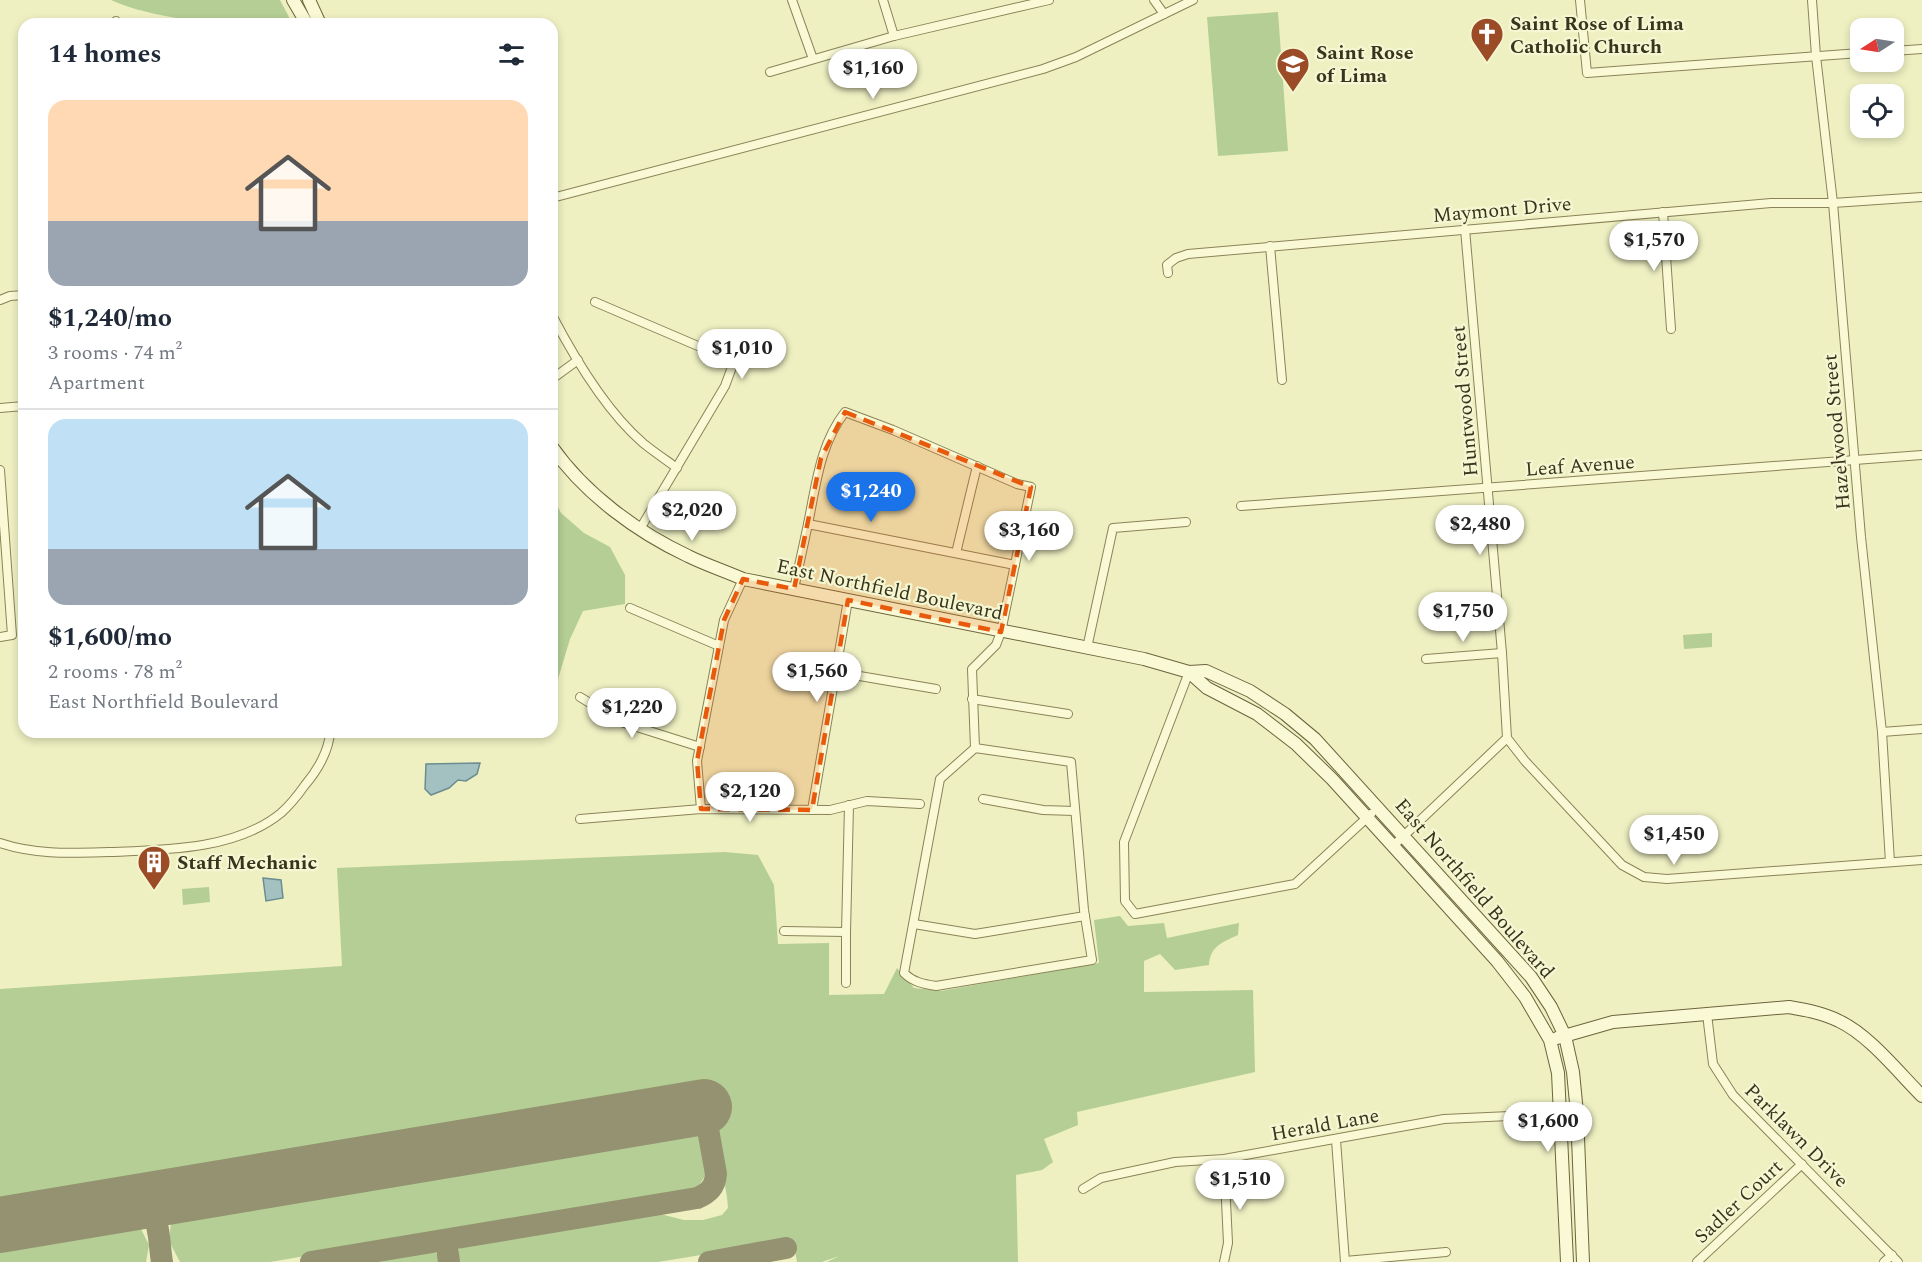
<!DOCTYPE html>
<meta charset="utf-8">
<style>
body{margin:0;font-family:Spectral,serif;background:#f2f2f3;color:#1f2937;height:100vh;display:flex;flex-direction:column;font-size:22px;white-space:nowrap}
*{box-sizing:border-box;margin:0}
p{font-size:20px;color:#747a83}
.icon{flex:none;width:33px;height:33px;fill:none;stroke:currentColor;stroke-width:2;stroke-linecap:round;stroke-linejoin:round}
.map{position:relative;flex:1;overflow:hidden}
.drawer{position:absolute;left:18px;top:18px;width:540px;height:720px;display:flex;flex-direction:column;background:#fff;border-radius:18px;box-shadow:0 3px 9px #0003}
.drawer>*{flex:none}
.needle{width:39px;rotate:258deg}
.buttons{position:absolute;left:1850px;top:18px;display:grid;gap:12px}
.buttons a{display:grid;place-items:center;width:54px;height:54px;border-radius:12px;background:#fff;box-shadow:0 3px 9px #0003;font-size:30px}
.price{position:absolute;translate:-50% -51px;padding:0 14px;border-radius:21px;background:#fff;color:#222;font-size:20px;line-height:39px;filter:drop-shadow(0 2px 3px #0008)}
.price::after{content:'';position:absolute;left:50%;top:36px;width:18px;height:14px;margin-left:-9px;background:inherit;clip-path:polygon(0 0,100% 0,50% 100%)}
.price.current{background:#1a73e8;color:#fff}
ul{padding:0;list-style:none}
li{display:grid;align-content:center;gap:12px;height:318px;padding:0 30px}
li+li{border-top:2px solid #e0e1e3}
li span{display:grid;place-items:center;height:186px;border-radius:18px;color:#555}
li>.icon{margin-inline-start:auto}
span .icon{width:108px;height:108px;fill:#fffc;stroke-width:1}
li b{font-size:26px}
h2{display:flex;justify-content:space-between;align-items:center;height:72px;padding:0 30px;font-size:26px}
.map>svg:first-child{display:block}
.green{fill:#b4ce95}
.water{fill:#a4c1c2;stroke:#6b8d90;stroke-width:1.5}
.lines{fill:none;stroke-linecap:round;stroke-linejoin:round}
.taxiway{stroke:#949270;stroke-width:22}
.runway{stroke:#949270;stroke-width:56}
.street-casing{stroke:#8a8358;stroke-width:10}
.secondary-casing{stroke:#6c643c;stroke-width:14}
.street{stroke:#f9fad5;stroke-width:8}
.secondary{stroke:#f9fad5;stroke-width:12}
.marked{fill:#e8590c;fill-opacity:0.2;stroke:#e8590c;stroke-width:4.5;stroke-dasharray:12 8;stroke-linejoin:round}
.labels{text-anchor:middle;stroke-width:4.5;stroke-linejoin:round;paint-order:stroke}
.poi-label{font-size:20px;font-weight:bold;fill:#39341d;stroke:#f5f7d2;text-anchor:start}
.street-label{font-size:20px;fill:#39341d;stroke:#f5f7d2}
</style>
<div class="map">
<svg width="1922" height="1262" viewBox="0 0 1922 1262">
<rect width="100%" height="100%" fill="#eef0c2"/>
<g class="green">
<path d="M111,0H280L289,17L287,24C230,24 164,23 111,0Z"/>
<path d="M1278,12L1288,151L1218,156L1207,17Z"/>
<path d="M552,495L561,513L584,533L610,547L625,575V604L583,611L570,639L552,699Z"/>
<path d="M1712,633V647L1684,649L1683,635Z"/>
<path d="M725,852L758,855L774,885L778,944L829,943V995L884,994L897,968L914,988L941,991L1099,963L1094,920L1120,916L1128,926L1164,923L1167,938L1239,923L1238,935C1223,942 1210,946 1209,965L1175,970L1160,954L1144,961V992L1253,990L1255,1072L1077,1112L1078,1125L1044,1139L1053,1162L1042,1170L1016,1175L1018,1262H827L839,1256L822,1262H797L793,1240L658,1262H456C455,1251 462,1244 472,1241L652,1212L684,1220H703L722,1215L728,1208L727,1197L707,1085L0,1205V989L342,966L337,868Z"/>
<path d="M209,887L210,902L183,905L182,889Z"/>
<path d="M689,1127L702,1136L709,1169L697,1189L270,1262H180L169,1241L172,1214Z"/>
<path d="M136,1219L149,1245L146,1262H0V1242Z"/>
<path d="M426,1249L436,1253L442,1262H348Z"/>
</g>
<g class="water">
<path d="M480,763L477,774L466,781L458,780L449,788L431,795L425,789L426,764Z"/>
<path d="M263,878L281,880L283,898L266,901Z"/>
</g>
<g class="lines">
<g class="taxiway">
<path d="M124,1204C163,1203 157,1232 162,1262"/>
<path d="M155,1220L159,1205L170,1196"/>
<path d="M446,1240L449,1262"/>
<path d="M311,1262L697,1198C709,1193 715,1187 716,1174L704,1107"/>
<path d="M709,1262L786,1248"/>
</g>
<path class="runway" d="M0,1225L704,1107"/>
<g class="street-casing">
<g id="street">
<path d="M792,0L813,59"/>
<path d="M883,0L894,36"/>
<path d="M1154,0L1164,14"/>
<path d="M1580,0L1587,73L1860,53"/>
<path d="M1812,0L1816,56L1833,203L1861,537L1882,732L1890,862"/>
<path d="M116,21L118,24"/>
<path d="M1893,51L1922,49"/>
<path d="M770,72L894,36L1049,0"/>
<path d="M552,198L1043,69L1076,57L1193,0"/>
<path d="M1663,212L1671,329"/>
<path d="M1270,246L1282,380"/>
<path d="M1168,273L1167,265L1176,258L1188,254L1771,203H1833L1922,197"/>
<path d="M0,300L10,296L24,295"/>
<path d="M595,302L726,358L732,367L725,386L640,529"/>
<path d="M552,315C575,359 606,411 643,443C654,452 666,460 677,468"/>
<path d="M552,379L578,360"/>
<path d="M0,408L24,406"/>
<path d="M0,470L12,635L0,637"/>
<path d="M1241,506L1922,455"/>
<path d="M808,524C816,485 820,444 845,412L893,430L1017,484L1031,487L1001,632L996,645L972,669L975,748L940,779L904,973C913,982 923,984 936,986L1092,960L1084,910L1071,762L975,748"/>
<path d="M956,553L977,466"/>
<path d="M794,589L808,524L1015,565"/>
<path d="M630,608L719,646"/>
<path d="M1087,648L1113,528L1186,522"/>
<path d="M1426,659L1502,653"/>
<path d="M836,672L936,689"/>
<path d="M1189,672L1124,842L1125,901L1135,914L1295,884L1371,814"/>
<path d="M580,697L621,722L700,747"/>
<path d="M972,699L1068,714"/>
<path d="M1882,732L1922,729"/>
<path d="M1507,738L1525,761L1622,865L1644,877L1667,879L1922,860"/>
<path d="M983,799L1043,810L1075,811"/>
<path d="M701,809L697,761L724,620L743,579"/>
<path d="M812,810L848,600"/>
<path d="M580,819L701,809L830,810L867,801L920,804"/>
<path d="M0,843C36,855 72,853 109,852C164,850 236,850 281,813C290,805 298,795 305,785C317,771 329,751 330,732"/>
<path d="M1393,846L1507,738L1502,653L1465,229"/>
<path d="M914,924L975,934L1085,916"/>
<path d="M784,931L846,932L849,805"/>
<path d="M846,932V983"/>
<path d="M1707,1014L1713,1064L1733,1095L1898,1262"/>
<path d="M1336,1140L1345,1262"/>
<path d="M1224,1159L1228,1243L1224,1262"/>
<path d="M1083,1189L1101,1178L1175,1162L1224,1159L1444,1119L1577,1113"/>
<path d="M1345,1261L1446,1252"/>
<path d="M1697,1262L1802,1164"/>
<path d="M1884,1262L1892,1255"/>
</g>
</g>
<g class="secondary-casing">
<g id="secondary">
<path d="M293,0L307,24"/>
<path d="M309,0L320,24"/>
<path d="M552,447C585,494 637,532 688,556C706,565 725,571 743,579L1144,659L1189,672L1206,671L1250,691L1285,714L1315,739L1531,977L1551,1007L1565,1036L1573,1072L1577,1113L1583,1262"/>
<path d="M1189,672L1207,688L1257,714L1296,744L1332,779L1393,846L1497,961L1525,997L1550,1040L1558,1073L1567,1262"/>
<path d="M1557,1038L1613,1022L1789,1007C1806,1010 1823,1013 1839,1021C1869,1035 1898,1072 1922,1096"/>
</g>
</g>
<use href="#street" class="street"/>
<use href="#secondary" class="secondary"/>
</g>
<path class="marked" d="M845,412L1031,487L1001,632L848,600L812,810L701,809L697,761L724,620L743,579L794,589L821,458Z"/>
<defs>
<g id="church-pin" transform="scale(1.725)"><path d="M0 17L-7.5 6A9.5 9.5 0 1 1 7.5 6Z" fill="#9b4c26" stroke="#f5f7d2"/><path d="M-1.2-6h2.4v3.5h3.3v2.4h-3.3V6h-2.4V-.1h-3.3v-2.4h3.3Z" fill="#fff"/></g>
<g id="school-pin" transform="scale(1.725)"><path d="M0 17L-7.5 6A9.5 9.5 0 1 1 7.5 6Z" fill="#9b4c26" stroke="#f5f7d2"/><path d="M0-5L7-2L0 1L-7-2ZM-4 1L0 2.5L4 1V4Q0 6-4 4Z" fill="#fff"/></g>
<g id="building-pin" transform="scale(1.725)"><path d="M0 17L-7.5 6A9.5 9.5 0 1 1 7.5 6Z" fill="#9b4c26" stroke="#f5f7d2"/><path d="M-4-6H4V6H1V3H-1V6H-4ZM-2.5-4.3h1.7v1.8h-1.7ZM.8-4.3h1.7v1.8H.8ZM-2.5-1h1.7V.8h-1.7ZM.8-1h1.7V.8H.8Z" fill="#fff"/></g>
</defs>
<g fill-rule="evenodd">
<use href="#church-pin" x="1487" y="34"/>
<use href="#school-pin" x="1293" y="64"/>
<use href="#building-pin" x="154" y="862"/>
</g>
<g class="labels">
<g class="poi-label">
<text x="1510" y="30">Saint Rose of Lima<tspan x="1510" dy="23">Catholic Church</tspan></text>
<text x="1316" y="59">Saint Rose<tspan x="1316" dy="23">of Lima</tspan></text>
<text x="177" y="869">Staff Mechanic</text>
</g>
<g class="street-label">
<text transform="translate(1502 209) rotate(-5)" y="7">Maymont Drive</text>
<text transform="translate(1464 401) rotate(-95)" y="7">Huntwood Street</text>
<text transform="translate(1836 432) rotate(-95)" y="7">Hazelwood Street</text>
<text transform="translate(1580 465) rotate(-4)" y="7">Leaf Avenue</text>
<text transform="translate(890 589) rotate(12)" y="7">East Northfield Boulevard</text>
<text transform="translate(1475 888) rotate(49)" y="7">East Northfield Boulevard</text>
<text transform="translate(1325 1124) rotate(-10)" y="7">Herald Lane</text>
<text transform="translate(1797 1135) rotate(45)" y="7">Parklawn Drive</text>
<text transform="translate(1738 1201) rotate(-43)" y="7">Sadler Court</text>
</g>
</g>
</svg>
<div class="buttons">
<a><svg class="needle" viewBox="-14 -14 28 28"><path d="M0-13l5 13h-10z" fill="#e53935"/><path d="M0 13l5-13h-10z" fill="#747a83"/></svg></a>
<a><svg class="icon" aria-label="locate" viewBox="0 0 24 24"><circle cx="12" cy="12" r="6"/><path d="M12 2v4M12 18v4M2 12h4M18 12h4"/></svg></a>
</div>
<b class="price" style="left:873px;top:100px">$1,160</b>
<b class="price" style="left:1654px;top:272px">$1,570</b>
<b class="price" style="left:742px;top:380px">$1,010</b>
<b class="price current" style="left:871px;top:523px">$1,240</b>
<b class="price" style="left:692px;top:542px">$2,020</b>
<b class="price" style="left:1480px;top:556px">$2,480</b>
<b class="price" style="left:1029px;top:562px">$3,160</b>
<b class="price" style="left:1463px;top:643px">$1,750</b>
<b class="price" style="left:817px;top:703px">$1,560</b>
<b class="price" style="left:632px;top:739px">$1,220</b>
<b class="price" style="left:750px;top:823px">$2,120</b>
<b class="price" style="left:1674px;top:866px">$1,450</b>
<b class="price" style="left:1548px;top:1153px">$1,600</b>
<b class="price" style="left:1240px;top:1211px">$1,510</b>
<section class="drawer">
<h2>14 homes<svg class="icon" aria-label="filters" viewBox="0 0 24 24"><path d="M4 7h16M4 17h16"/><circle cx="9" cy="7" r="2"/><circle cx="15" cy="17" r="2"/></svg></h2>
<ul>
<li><span style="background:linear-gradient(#ffd9b3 65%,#9aa5b1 0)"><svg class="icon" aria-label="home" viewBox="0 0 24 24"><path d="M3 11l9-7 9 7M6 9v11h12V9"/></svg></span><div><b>$1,240/mo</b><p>3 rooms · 74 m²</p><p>Apartment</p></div></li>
<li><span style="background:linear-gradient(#bfe0f5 70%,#9aa5b1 0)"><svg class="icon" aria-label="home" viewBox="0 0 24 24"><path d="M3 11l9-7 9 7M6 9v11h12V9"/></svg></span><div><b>$1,600/mo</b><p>2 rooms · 78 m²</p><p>East Northfield Boulevard</p></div></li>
</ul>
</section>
</div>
